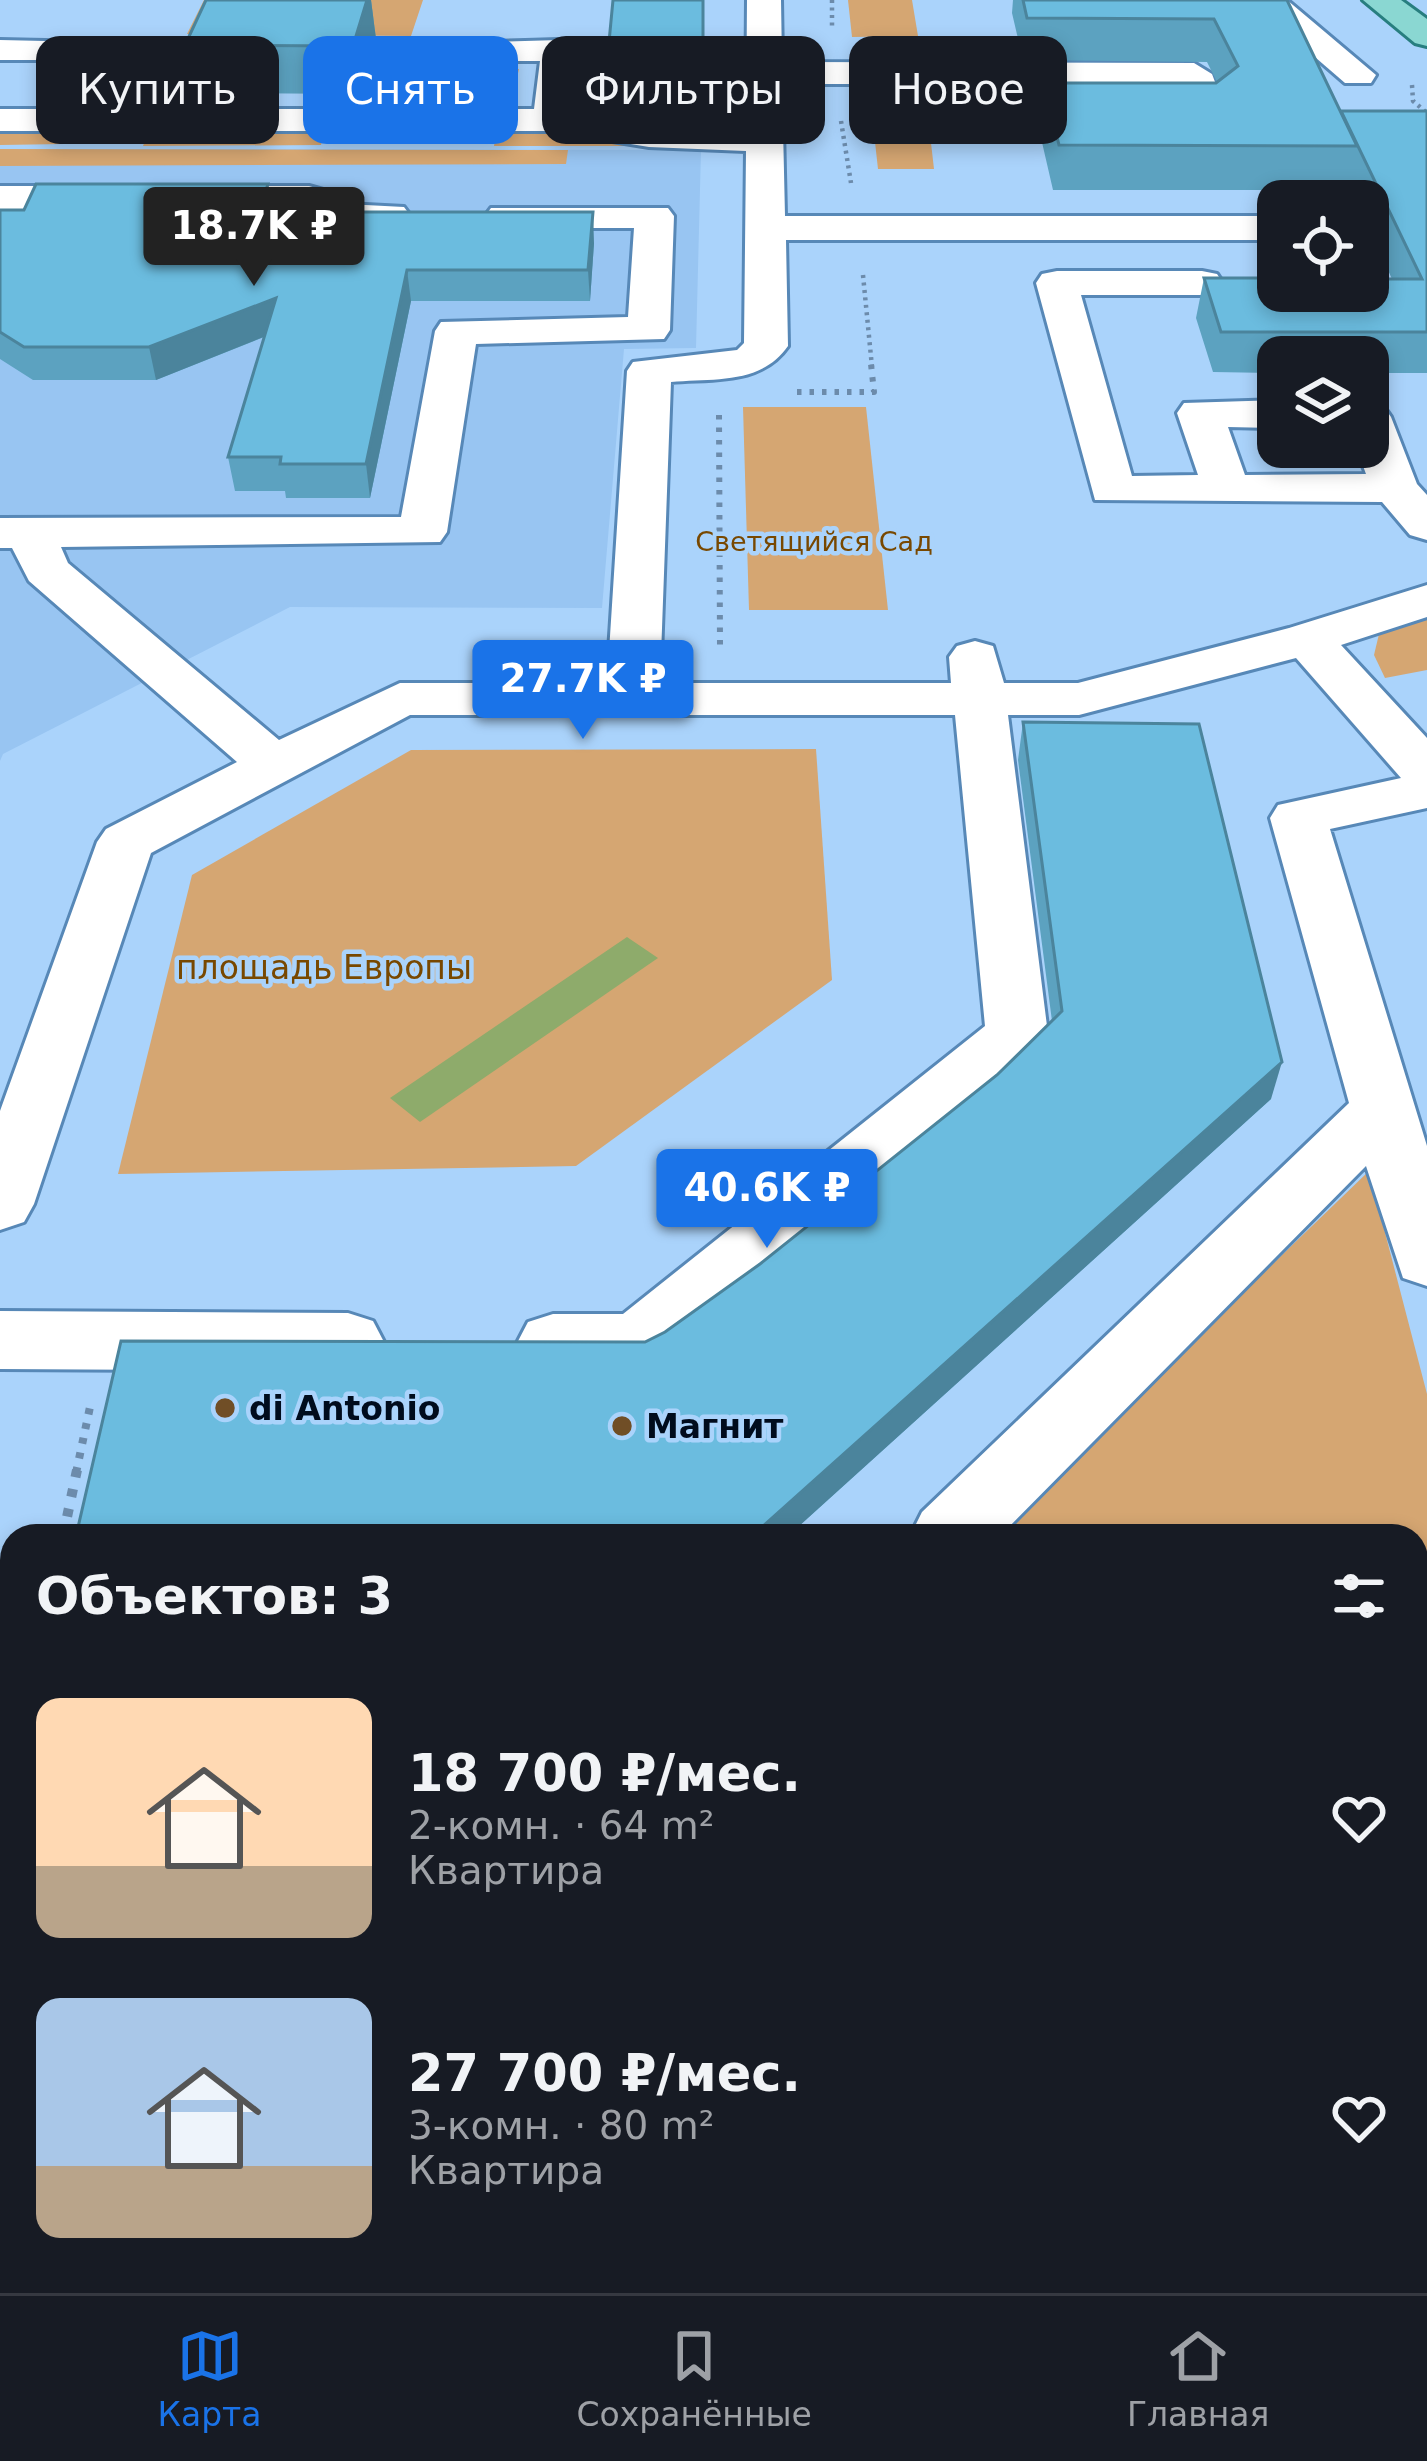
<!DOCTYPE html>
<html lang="ru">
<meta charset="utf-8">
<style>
body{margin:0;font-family:"DejaVu Sans",sans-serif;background:#242831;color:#f1f3f6;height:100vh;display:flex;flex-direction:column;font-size:45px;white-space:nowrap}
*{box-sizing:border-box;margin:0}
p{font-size:39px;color:#9ea1a6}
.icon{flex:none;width:66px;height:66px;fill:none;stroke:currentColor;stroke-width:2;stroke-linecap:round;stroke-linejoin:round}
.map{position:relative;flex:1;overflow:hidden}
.sheet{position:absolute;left:0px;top:1524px;width:1428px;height:771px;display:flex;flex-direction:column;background:#171b24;border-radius:36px 36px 0 0;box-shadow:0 6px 18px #0003}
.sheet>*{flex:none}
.guide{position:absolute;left:36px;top:36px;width:1356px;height:108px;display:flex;gap:24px}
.buttons{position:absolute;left:1257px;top:180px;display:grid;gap:24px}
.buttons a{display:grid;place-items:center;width:132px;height:132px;border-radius:24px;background:#171b24;box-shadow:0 6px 18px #0003;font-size:60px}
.price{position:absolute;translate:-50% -102px;padding:0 27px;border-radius:12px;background:#1a73e8;color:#fff;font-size:39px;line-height:78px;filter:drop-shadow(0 3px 6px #0008)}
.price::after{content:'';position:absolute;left:50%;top:72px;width:36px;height:27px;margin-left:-18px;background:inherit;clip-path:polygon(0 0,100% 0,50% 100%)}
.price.active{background:#222;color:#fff}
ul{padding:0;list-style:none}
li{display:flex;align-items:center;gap:36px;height:300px;padding:0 36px}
li span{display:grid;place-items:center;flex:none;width:336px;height:240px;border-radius:24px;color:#555}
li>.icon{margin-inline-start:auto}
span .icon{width:144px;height:144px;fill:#fffc;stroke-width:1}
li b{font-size:51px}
h2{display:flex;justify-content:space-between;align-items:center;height:144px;padding:0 36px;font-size:51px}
.pill{padding:0 42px;border-radius:24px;background:#171b24;box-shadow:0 6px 18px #0003;font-size:42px;line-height:108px}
.pill.active{background:#1a73e8;color:#fff}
.tabs{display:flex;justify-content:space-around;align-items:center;height:168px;border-top:3px solid #363941;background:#171b24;font-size:33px;color:#9ea1a6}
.tabs a{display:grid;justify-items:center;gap:6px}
.tabs .active{color:#1a73e8}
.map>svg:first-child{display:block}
.built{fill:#98c5f2}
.green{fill:#d5a672}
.water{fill:#8eab6b}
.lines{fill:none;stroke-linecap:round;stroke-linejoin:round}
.minor-casing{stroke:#5788b7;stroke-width:6}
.major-casing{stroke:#277e7f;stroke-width:6}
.path-far3{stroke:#6c8bab;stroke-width:4.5;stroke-dasharray:3 4.5;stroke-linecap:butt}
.path-far2{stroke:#6c8bab;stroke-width:6;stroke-dasharray:4.5 8;stroke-linecap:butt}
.path-far1{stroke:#6c8bab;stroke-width:8;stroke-dasharray:6 9;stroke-linecap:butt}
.path{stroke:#6c8bab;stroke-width:10;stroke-dasharray:8 12;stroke-linecap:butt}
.minor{fill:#fff;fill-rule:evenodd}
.major{fill:#8ad7d2;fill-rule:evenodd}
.wall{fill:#5ca2c0}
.shaded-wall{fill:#4b849c}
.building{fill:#6bbcdf;stroke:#4b849c;stroke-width:3}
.poi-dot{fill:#704e26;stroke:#aad3fb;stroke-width:4.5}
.labels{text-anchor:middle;stroke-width:9;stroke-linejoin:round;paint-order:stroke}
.far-park-label{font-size:27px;fill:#784800;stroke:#aad3fb}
.park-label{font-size:33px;fill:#784800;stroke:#aad3fb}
.poi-label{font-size:33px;font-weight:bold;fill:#000c1d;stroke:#aad3fb;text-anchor:start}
</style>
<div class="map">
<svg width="1427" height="2293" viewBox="0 0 1427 2293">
<rect width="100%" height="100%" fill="#aad3fb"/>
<path class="built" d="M0,149L701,150L696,348L624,349L602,608L290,607L3,754L0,761Z"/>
<g class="green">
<path d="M204,0H423L411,36L187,34Z"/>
<path d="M848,0H912L918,36L852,37Z"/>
<path d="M468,69H519L512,99H462Z"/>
<path d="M870,91L994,92L999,117L872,116Z"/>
<path d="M327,123L321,145L143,146L151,124Z"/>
<path d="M488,124L485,143L331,144L336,125Z"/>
<path d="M873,124H1010L1014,144L931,143L934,169H878Z"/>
<path d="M134,125L128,143L0,145V127Z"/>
<path d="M498,125L642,140L639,146H494Z"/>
<path d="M0,149L568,150L566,164L0,166Z"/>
<path d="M866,407L888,610H749L743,407Z"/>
<path d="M1427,615V670L1385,678L1374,655L1379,634Z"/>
<path d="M816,749L832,980L576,1166L118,1174L192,875L411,750Z"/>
<path d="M1369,1171L1427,1394V1657L1416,1658V1536H991Z"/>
<path d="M797,2283H948L949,2293H797Z"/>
</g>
<path class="water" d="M627,937L658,958L420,1122L390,1098Z"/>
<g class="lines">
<g class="minor-casing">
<g id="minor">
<path d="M747,0H781L782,62L1194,63L1212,74L1226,111L1208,122H1057L1039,111L1033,84H782L785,216H1278V240H786L788,346C761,385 714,378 671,382L660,683H951L949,657L957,646L975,641L993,646L1004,683H1078L1289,628L1427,585V617L1341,645L1427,738V808L1330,829L1427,1146V1286L1403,1278L1366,1166L1000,1536H910L922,1512L1349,1103L1270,818L1278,805L1401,778L1296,658L1079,715H1008L1048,1034L1039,1050L663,1364C622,1378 569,1378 528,1364L517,1343L528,1322L553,1314H623L985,1026L955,715H410L151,853L34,1204L24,1222L0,1230V1111L97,842L106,829L237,762L29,581L12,548H0V518L401,517L435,331L441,322L628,317L634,228H505L491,224L485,216L491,208H668L674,216L670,330L664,339L476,344L447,532L440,542L61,547L68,563L279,740L400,683H607L627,371L633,362L737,350L744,343L746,151L649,147L551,131H0V109H77L100,60H0V40L135,43L140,50L113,109H405L425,44L559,40L576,50L570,112L649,125L746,128ZM452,61H540L534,109H442ZM1069,84L1180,85L1186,100H1073Z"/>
<path d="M1249,0H1287L1376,75L1371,83H1345Z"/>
<path d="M0,186H309L323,190L327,203L404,207L410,215L404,223C371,232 323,232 290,223L286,210H0Z"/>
<path d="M1057,271H1202L1217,274L1223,283L1217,292L1202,295H1081L1132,476L1198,475L1177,413L1184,403L1278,400V428L1228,427L1245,475L1366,474L1356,447H1368V403L1384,407L1391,417L1417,484L1427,495V540L1410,535L1382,502L1095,500L1036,283L1042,274Z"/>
<path d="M0,1311L348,1313L373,1321L384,1342L373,1363L348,1371L0,1369Z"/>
<rect x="1416" y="1665" width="11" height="76"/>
<path d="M0,1666L12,1667V1743L0,1742Z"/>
<path d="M1416,2014L1427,2019V2163L1416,2158Z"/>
<path d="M453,2283H551L550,2293H452Z"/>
</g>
</g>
<g class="major-casing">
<path id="major" d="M1363,0H1401L1427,19V46L1415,43Z"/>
</g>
<g class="path-far3">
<path d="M832,0V28"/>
<path d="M1412,85L1413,101L1427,113"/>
<path d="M841,121L851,183"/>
<path d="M863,275L872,367"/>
</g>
<g class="path-far2">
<path d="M797,392H874L871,364"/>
<path d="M719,415L720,646"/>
</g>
<path class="path-far1" d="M76,1473L90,1407"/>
<g class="path">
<path d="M63,1536L77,1470"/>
<path d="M0,1821L10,1778"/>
</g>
<use href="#minor" class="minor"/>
<use href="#major" class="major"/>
</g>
<g class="wall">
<path d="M206,0H371L376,39L359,94L194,93L185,45Z"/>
<path d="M704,0L703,110H609L607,63Z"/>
<path d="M1013,0H1287L1341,112L1427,111V373H1368V357H1278V373L1213,372L1196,318L1204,278L1392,279L1368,226V201H1357L1348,183L1346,190H1053L1035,112L1040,69L1062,83L1217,82L1207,62L1023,60L1012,13Z"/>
<path d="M0,210L273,212L594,243L590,301H411L370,498H286L285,491H235L228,457L264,337L156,380H33L0,359Z"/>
<path d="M1023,722L1271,1099L788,1536H76L645,1342L665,1332L760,1264L997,1075L1052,1021L1018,760Z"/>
<path d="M1061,2283H1372L1374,2293H1062Z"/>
</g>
<g class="shaded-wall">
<path d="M367,0H371L376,39L359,94L353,46Z"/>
<path d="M268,184L273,215L259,212Z"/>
<path d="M593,212L594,243L590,301L588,270Z"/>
<path d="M407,270L411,301L370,498L366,464Z"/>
<path d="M276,298L281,330L156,380L149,347Z"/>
<path d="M1282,1062L1271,1099L788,1536H752Z"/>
<path d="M378,2283H396L395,2293H377Z"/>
</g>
<g class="building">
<path d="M206,0H367L353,46L185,45Z"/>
<path d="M613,0H703V63H607Z"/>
<path d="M1023,0H1287L1357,146L1059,145L1040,69L1062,83H1216L1238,66L1214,19L1027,18Z"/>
<path d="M1341,111H1427V332H1221L1204,278H1278V291H1368V279H1422Z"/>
<path d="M36,184H268L259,212H593L588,270H407L366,464H280L281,457H228L276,298L149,347H24L0,332V210H24Z"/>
<path d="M1023,722L1199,724L1282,1062L752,1536H76L121,1341L645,1342L665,1332L760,1264L997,1075L1062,1011Z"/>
<path d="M96,2283H378L377,2293H94Z"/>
<path d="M1080,2283H1372L1374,2293H1081Z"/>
</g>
<g class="poi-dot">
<circle cx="225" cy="1408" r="12"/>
<circle cx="622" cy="1426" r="12"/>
</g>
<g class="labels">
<g class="far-park-label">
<text x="814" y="551">Светящийся Сад</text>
</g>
<g class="park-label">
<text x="324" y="979">площадь Европы</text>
</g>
<g class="poi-label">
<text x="249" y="1420">di Antonio</text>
<text x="646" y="1438">Магнит</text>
</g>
</g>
</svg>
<div class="buttons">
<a><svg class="icon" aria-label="locate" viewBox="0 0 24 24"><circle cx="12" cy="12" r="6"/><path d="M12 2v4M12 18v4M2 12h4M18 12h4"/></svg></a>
<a><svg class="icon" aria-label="layers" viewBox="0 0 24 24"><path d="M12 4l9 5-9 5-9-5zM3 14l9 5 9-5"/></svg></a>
</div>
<b class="price active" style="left:254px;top:289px">18.7K ₽</b>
<b class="price" style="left:583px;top:742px">27.7K ₽</b>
<b class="price" style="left:767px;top:1251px">40.6K ₽</b>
<div class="guide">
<a class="pill">Купить</a>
<a class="pill active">Снять</a>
<a class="pill">Фильтры</a>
<a class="pill">Новое</a>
</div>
<section class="sheet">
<h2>Объектов: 3<svg class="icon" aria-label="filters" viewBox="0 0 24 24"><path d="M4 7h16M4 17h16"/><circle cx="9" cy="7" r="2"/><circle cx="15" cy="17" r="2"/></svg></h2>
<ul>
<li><span style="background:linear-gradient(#ffd9b3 70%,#b9a48a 0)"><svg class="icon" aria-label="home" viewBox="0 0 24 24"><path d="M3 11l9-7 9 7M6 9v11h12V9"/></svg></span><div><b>18 700 ₽/мес.</b><p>2-комн. · 64 m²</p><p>Квартира</p></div><svg class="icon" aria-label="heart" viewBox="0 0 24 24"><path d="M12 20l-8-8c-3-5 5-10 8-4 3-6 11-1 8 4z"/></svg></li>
<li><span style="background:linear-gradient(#a9c7e8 70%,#b9a48a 0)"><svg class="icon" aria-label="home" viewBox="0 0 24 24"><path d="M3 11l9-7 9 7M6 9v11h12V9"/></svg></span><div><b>27 700 ₽/мес.</b><p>3-комн. · 80 m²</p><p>Квартира</p></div><svg class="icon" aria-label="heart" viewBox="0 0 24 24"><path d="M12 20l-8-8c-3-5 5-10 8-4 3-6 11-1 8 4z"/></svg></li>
</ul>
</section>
</div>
<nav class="tabs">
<a class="active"><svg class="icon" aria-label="map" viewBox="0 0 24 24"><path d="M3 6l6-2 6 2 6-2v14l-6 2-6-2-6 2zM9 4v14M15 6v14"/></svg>Карта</a>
<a><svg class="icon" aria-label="saved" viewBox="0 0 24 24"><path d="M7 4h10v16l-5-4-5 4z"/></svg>Сохранённые</a>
<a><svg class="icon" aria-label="home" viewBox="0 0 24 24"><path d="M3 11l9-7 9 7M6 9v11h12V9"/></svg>Главная</a>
</nav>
